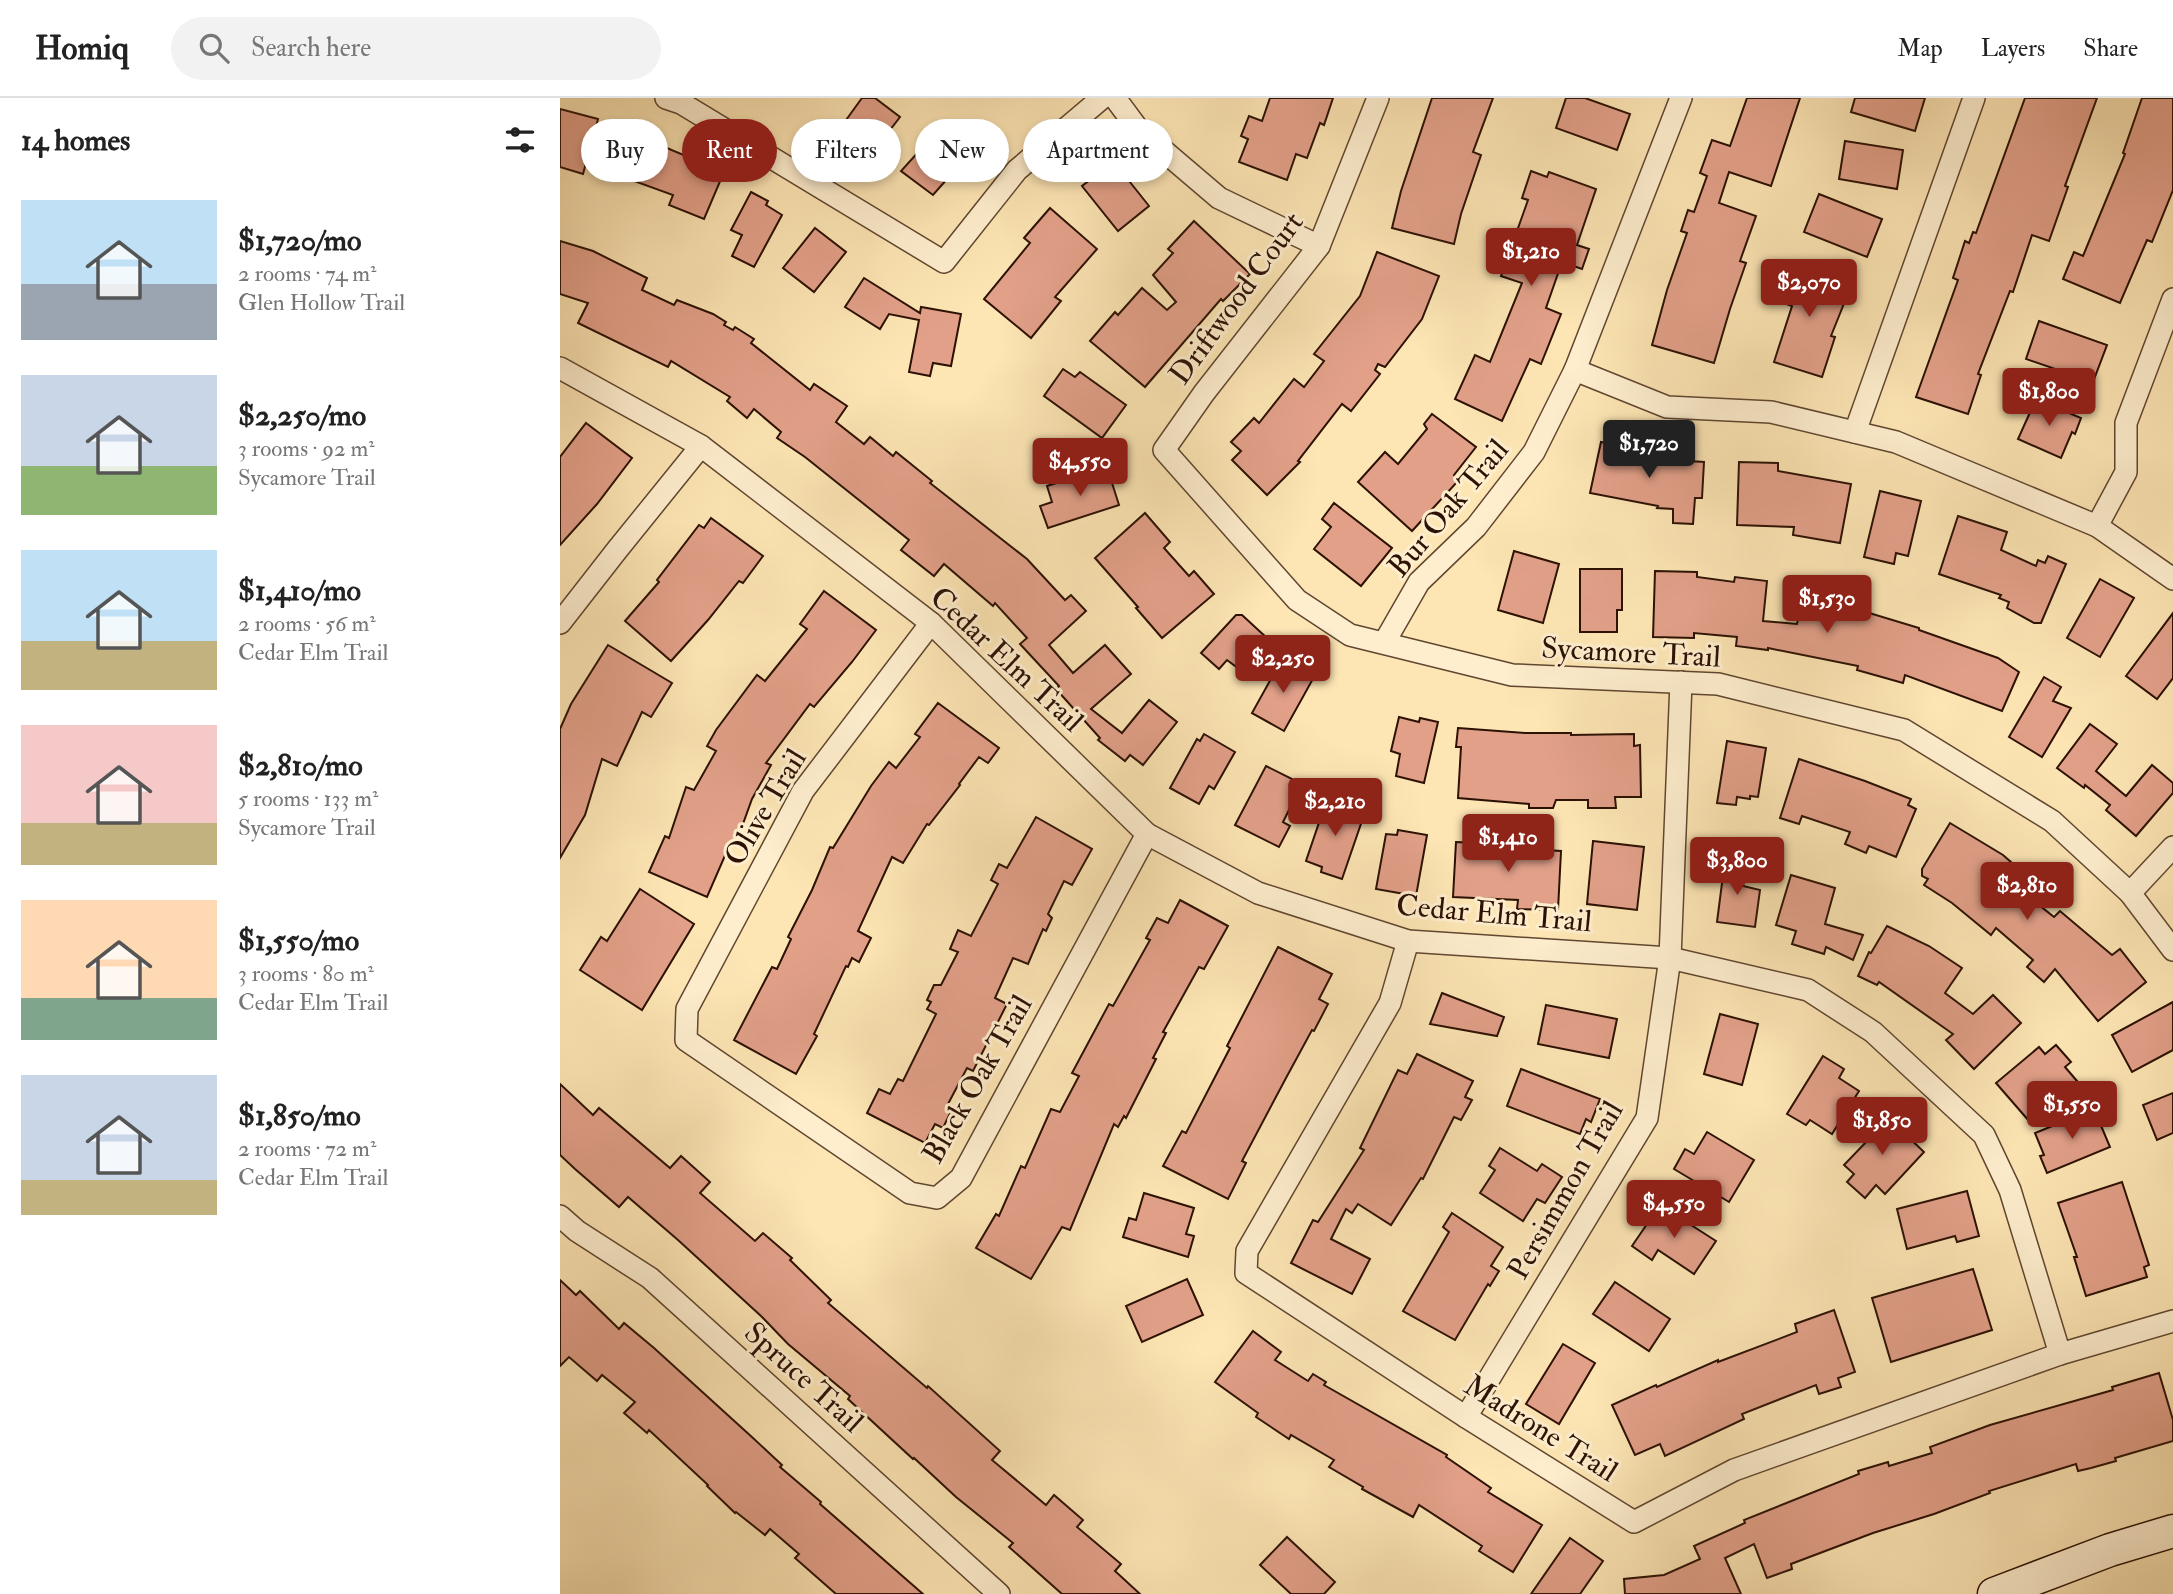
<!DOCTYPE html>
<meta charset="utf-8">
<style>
body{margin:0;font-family:"IM FELL Double Pica",serif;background:#f2f2f2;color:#222;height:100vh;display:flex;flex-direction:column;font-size:26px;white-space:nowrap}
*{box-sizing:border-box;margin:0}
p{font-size:23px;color:#767676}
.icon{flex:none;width:38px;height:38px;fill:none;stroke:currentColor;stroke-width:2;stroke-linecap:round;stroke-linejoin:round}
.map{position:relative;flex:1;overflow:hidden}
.sheet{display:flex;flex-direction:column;background:#fff;width:560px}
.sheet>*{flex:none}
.hud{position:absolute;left:21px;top:21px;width:665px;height:63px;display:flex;gap:14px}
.price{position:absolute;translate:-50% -60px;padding:0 16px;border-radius:7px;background:#8f2418;color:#fff;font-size:23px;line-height:46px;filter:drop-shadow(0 2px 4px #0008)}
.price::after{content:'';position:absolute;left:50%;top:42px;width:21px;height:16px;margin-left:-10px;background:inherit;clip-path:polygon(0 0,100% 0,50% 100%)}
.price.selected{background:#222;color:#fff}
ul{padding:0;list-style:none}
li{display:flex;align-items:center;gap:21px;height:175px;padding:0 21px}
li span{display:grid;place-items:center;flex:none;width:196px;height:140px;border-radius:0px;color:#555}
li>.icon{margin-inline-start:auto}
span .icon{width:84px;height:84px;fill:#fffc;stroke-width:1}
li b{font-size:30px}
h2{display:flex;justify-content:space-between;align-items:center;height:84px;padding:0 21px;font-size:30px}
.chip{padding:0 24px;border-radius:32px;background:#fff;box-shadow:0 4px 10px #0003;font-size:24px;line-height:63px}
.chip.selected{background:#8f2418;color:#fff}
header{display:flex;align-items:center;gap:42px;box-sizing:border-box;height:98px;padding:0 35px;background:#fff;border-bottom:2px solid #e0e0e0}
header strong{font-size:33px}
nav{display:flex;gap:38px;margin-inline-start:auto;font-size:24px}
.search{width:490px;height:63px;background:#f2f2f2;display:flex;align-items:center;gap:18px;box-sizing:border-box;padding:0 24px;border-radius:38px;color:#767676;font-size:26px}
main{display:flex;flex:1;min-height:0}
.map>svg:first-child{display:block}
.building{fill:#e2a089;stroke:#2c1104;stroke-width:2}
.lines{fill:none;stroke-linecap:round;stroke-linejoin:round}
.street-casing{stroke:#604630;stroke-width:24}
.secondary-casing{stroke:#2c1104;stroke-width:35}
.street{stroke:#feeece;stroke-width:21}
.secondary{stroke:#feeece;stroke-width:32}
.labels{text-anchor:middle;stroke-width:6;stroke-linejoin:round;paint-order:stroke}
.street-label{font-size:30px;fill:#2c1104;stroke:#feeece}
</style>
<header>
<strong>Homiq</strong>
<div class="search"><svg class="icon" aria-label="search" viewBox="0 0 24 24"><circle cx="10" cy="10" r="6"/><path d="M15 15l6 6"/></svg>Search here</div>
<nav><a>Map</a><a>Layers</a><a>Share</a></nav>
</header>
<main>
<section class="sheet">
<h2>14 homes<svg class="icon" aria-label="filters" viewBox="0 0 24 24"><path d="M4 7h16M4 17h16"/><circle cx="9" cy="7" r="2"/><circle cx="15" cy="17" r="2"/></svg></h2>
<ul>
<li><span style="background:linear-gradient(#bfe0f5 60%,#9aa5b1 0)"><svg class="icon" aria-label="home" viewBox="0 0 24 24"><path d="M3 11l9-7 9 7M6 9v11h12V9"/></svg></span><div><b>$1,720/mo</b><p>2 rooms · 74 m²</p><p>Glen Hollow Trail</p></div></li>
<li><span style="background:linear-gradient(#c9d6e8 65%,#8fb573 0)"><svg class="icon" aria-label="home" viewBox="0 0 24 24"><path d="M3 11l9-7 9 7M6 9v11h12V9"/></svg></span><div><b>$2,250/mo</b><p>3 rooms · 92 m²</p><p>Sycamore Trail</p></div></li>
<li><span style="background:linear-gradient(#bfe0f5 65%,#c2b280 0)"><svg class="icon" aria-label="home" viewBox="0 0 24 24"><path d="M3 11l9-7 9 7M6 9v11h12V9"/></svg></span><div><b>$1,410/mo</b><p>2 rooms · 56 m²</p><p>Cedar Elm Trail</p></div></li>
<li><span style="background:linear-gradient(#f6c9c9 70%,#c2b280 0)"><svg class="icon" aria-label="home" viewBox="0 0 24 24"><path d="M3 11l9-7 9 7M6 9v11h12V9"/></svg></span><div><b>$2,810/mo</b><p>5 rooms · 133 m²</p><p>Sycamore Trail</p></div></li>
<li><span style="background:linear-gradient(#ffd9b3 70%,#7fa58c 0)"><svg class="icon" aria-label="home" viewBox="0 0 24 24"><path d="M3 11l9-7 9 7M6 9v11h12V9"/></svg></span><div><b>$1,550/mo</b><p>3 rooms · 80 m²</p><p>Cedar Elm Trail</p></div></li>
<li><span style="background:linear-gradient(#c9d6e8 75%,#c2b280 0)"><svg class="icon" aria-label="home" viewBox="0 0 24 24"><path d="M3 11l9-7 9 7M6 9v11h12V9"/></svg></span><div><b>$1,850/mo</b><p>2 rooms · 72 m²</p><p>Cedar Elm Trail</p></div></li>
</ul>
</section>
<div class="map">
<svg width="1613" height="1496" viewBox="0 0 1613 1496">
<rect width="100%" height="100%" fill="#fde5b4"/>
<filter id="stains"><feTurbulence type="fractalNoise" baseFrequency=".00286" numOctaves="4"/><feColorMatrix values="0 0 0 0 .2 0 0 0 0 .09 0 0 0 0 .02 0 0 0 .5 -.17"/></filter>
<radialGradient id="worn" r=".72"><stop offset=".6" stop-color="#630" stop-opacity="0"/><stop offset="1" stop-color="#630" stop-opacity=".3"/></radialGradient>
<g class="building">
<path d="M302,0H315L340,19L313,54L281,29Z"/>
<path d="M710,0H773L764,27L760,25L747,60L736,56L727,82L679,64L688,41L681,38L689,18L702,23Z"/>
<path d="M872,0H933L913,54L921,57L901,116L894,146L832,130L841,93Z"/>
<path d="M1006,0H1025L1070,16L1057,52L996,30Z"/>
<path d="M1187,0H1240L1211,88L1169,74L1159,105L1196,118L1180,163L1186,165L1170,211L1154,265L1092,247L1107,192L1127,135L1121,133L1128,112L1134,114L1147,78L1140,75L1152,42L1170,48Z"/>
<path d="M1295,0H1365L1355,33L1291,14Z"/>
<path d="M1465,0H1537L1505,88L1508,89L1489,143L1472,137L1453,194L1450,193L1418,276L1421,277L1408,316L1356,299L1398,182L1393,180L1405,143L1409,145L1413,134L1416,135Z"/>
<path d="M1582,0H1613V92L1592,144L1587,142L1560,205L1503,181L1514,154L1523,158L1565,56L1563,55Z"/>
<path d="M0,11L38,21L23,76L0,69Z"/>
<path d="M380,30L398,47L385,61L396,71L373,97L341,73Z"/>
<path d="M67,32L103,45L102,48L164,74L144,121L109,107L113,97L52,75Z"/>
<path d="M1285,43L1343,52L1337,91L1279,81Z"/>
<path d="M554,64L589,108L558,133L522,88Z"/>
<path d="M971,73L987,79L989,74L1036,91L1017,147L1029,151L1022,171L1002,164L986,210L1001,216L981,266L970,261L942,323L895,301L915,257L930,264L962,185L941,178L968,102L962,100Z"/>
<path d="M191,94L208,103L206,107L222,117L194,169L172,158L182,137L171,132Z"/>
<path d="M1259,96L1322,121L1307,159L1244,134Z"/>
<path d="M490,110L537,151L495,199L501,203L471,240L424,201L470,145L464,140Z"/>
<path d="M634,123L690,176L663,203L661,201L585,289L530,243L555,214L558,217L582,190L607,212L616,204L593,177L613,155L608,151Z"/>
<path d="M255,130L286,154L254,194L223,170Z"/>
<path d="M0,143L33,153L87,180L82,192L114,207L117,202L153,216L166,224L164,227L173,232L175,229L194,241L191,245L250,292L254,286L287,308L276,324L304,346L310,339L333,358L336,354L372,383L370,385L467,461L505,502L511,497L526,513L489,547L513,575L545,547L571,576L531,611L562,635L589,602L617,624L583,667L570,657L565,663L538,642L540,640L496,591L499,588L460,546L467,540L435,505L433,508L384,466L374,478L341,452L349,442L245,359L217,340L221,334L194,311L187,320L167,303L170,299L111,263L108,269L18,225L28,205L0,196Z"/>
<path d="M817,154L879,178L862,221L825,269L818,266L815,272L820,276L791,313L782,306L738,363L740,364L707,397L672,362L681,353L671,344L694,320L699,325L734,281L744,289L764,263L754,256L800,198Z"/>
<path d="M1229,165L1291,188L1271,238L1275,239L1262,279L1214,264L1232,208L1215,202Z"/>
<path d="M304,180L360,215L361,209L401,216L391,268L373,265L370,278L349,274L359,222L329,216L320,231L285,209Z"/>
<path d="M1479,223L1547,247L1533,284L1466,261Z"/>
<path d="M503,271L515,279L520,274L566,307L542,340L484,298Z"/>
<path d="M1476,301L1521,320L1515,336L1512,334L1501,360L1458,341Z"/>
<path d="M872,316L916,349L894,377L898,383L852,433L798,384L825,354L838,366L867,331L864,326Z"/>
<path d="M26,325L72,360L37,406L0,447V359Z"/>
<path d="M1041,344L1086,353L1085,360L1144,364L1142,400H1135L1133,426L1113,425V411L1097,410L1098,408L1030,395Z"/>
<path d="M1179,364L1218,365V373L1291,386L1280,445L1233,437L1234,429L1177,427Z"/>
<path d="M547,369L559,407L488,430L480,408L492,404L487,388Z"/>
<path d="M1320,393L1361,403L1348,458L1336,455L1334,466L1304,459Z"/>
<path d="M774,405L832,450L801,488L754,451L771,429L762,421Z"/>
<path d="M585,415L610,444L604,450L629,478L634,473L654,496L602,540L576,510L578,509L535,460Z"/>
<path d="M1398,418L1447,434L1441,452L1476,468L1478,462L1485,465L1488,458L1506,466L1481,525H1474L1447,510L1449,504L1439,500L1441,497L1379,476Z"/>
<path d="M151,420L203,458L183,485L179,483L148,522L111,563L65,523L99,484L97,482L139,427L144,430Z"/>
<path d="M954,453L999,466L983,525L938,512Z"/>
<path d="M1020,471H1062V512H1057V534H1020Z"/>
<path d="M1095,473L1137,474V479L1174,484L1175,479L1207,483L1203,523L1237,526L1245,487L1267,491L1264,502L1286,506V508L1359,530V532L1438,560L1459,574L1442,613L1345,577L1343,585L1297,572L1298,568L1208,550V552L1176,548L1177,539L1134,535V540L1093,539Z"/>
<path d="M1540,481L1574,500L1540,559L1507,540Z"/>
<path d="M264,493L316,532L292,564L254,609L250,606L206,665L211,667L192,701L175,748L170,746L147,799L89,774L105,738L109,740L126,689L134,692L156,653L147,648L156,632L197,577L205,583L247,531L240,526Z"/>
<path d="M1613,515V580L1597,601L1566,578Z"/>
<path d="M676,517H682L707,540L679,571L667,562L659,571L641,555Z"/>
<path d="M48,547L112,585L91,619L82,614L57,668L42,661L25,717L0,760V631L11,606Z"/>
<path d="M722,561L754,579L724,633L692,615Z"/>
<path d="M1484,579L1501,589L1493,603L1511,610L1482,659L1449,639Z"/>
<path d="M378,605L439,650L428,665L419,659L399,686L400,687L369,727L367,726L343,765L332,759L298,833L311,840L299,864L292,860L288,869L286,868L254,936L257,938L236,976L174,942L212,869L217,871L231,841L228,839L252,792L270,749L273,750L311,688L329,664L336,670L360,639L355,636Z"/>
<path d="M839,619L859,624L860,620L878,624L864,685L836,678L840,656L831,653Z"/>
<path d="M1530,626L1557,646L1536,673L1566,698L1592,667L1613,685V695L1576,738L1546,712L1550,707L1525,687L1524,690L1497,670Z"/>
<path d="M898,630L965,635H1011V637L1074,636V648L1080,647L1081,699H1055L1056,710H1028V702H996L993,710H969V706L898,700L901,649H896Z"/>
<path d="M644,636L675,654L654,691L649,688L639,706L610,690L637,641L640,643Z"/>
<path d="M1167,643L1206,650L1198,699L1190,698V701L1177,699L1176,707L1157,705Z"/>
<path d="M1239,661L1305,683L1351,701L1348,707L1356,711L1336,759L1309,748L1306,755L1285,746L1290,734L1242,718L1239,726L1220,720Z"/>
<path d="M706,668L742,686L723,724L730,728L719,749L675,727Z"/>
<path d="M767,701L805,714L782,781L761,774L762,769L746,763Z"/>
<path d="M476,719L532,751L512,787L504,783L488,816L492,820L486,833L483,831L468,866L453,860L435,900L447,906L413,973L407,970L388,1006L393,1009L383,1030L375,1026L365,1045L307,1015L319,991L330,996L338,981L343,983L376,916L367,911L371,904L367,902L374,887H381L398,854L390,851L398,832L411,838L438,786L431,782L439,766L447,770Z"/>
<path d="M1390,725L1443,757L1460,772L1450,785L1468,800L1469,799L1494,819L1500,813L1552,857L1560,851L1586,884L1538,923L1495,871L1484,884L1467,869L1473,862L1436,830L1431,837L1392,805L1364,787L1368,781L1362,778V771Z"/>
<path d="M838,732L867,737L856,798L816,791L826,736L837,737Z"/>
<path d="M921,738L936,739V749L1001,753L998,812L957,811L958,802L893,799L896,744L920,745Z"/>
<path d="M1033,743L1084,749L1077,812L1027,806Z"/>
<path d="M1165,762L1187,765L1183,788L1200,792L1195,829L1157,824Z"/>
<path d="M1231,777L1275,790L1265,826L1303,837L1293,862L1266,849L1264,856L1232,846L1236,833L1216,827Z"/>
<path d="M80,791L134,826L82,912L20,872L41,839L47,843Z"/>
<path d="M620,802L668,828L644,871L639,869L603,934L606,935L593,960L596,961L566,1020L564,1018L558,1029L554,1026L510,1132L502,1129L471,1181L416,1150L436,1116L439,1118L461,1068L465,1070L491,1011L500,1014L519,978L512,975L549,906L553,908L590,842L586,840L597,820L608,825Z"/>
<path d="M1327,828L1369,848L1402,870L1385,895L1413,916L1433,897L1461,925L1414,971L1386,942L1393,936L1319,884L1317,887L1298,878L1309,854L1311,855Z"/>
<path d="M718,849L772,876L759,901L768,906L754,933L752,932L726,980L682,1063L686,1065L668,1101L603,1068L622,1033L626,1035L670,950L667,948Z"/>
<path d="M882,895L944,919L937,938L870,926Z"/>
<path d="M1613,904V952L1572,974L1552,937Z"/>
<path d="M986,907L1057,921L1049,960L978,946Z"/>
<path d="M1160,916L1198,926L1182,987L1144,976Z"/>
<path d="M1496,947L1511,964L1505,969L1517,983L1469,1023L1436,985L1479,949L1485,956Z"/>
<path d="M857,956L913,983L905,999L912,1002L901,1022L894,1019L863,1081L861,1080L831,1127L798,1106L792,1115L786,1111L771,1141L810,1161L792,1196L731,1165L753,1122L758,1124L804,1052L800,1050L838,972L847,976Z"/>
<path d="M1263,958L1284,971L1279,980L1299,993L1272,1036L1250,1022L1246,1027L1227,1016Z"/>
<path d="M961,971L1040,1001L1031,1024L1026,1021L1020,1036L947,1008Z"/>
<path d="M0,986L33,1017L39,1010L110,1070L121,1058L150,1084L140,1095L195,1143L203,1135L232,1160L230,1162L271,1202L268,1205L367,1290L368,1288L440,1353L432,1362L486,1407L494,1397L523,1422L517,1429L561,1466L555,1473L580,1496H502L449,1449L453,1445L396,1399L354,1360L353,1361L288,1301L290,1298L228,1246L201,1218L118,1142L68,1099L59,1109L15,1071L0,1057Z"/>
<path d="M1613,995V1035L1597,1042L1583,1007Z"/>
<path d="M1534,1011L1550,1049L1487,1075L1480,1058L1484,1057L1475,1035Z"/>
<path d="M1322,1014L1364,1054L1325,1096L1316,1087L1305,1100L1287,1084L1294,1076L1284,1067L1310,1040L1304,1033Z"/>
<path d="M1147,1034L1194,1062L1169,1104L1114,1071L1125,1051L1134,1056Z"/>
<path d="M940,1050L977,1073L982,1066L1002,1079L985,1105L977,1101L963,1123L920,1095L935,1072L929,1068Z"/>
<path d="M1562,1084L1589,1167L1584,1169L1587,1179L1526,1198L1514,1159H1517L1498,1105Z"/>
<path d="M1407,1093L1419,1138L1397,1144L1395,1138L1347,1151L1337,1111Z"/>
<path d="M584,1095L634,1110L626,1136L634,1138L628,1159L563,1139L569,1120L576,1122Z"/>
<path d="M1100,1107L1156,1143L1134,1176L1098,1152L1092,1162L1072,1148Z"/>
<path d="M892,1115L943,1149L931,1168L939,1173L930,1188L928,1186L895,1242L843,1213L889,1134L883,1129Z"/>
<path d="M1413,1171L1432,1232L1331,1264L1312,1200Z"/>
<path d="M627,1181L643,1217L582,1244L566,1208Z"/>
<path d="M0,1182L16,1197L20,1193L59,1231L64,1225L94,1250L193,1340L222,1367L220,1369L261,1404L260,1406L363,1496H276L235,1460L239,1456L210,1431L205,1437L176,1414L175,1415L147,1388L148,1387L89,1332L87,1335L64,1315L75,1304L42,1277L37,1283L9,1259L0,1268Z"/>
<path d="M1055,1184L1110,1221L1089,1253L1033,1216Z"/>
<path d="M1274,1212L1295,1274L1278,1280L1281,1289L1259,1296L1256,1287L1182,1316L1184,1321L1105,1358L1100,1346L1075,1357L1052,1307L1096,1287L1097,1289L1158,1262V1264L1237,1234L1235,1226Z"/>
<path d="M693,1233L721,1254L715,1262L748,1283L753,1276L766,1284L764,1287L887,1357L886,1359L931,1390L928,1394L982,1427L953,1474L919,1453L922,1448L859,1407L853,1419L802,1391L803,1389L769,1369L774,1362L731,1337L729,1341L696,1319L698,1315L655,1284Z"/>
<path d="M1003,1246L1035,1265L999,1326L966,1306Z"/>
<path d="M1599,1275L1613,1322V1343L1555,1360L1556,1363L1531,1370L1518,1373L1516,1366L1429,1393L1430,1395L1374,1416L1313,1435L1231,1466L1232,1471L1207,1480L1194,1446L1165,1460L1181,1496H1065L1064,1481L1104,1477L1140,1461L1134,1448L1185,1425L1184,1422L1299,1376L1298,1373L1328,1364L1329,1368L1372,1355L1370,1349L1430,1327L1553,1292L1552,1289Z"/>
<path d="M727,1439L775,1484L764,1496H731L700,1467Z"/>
<path d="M1010,1440L1043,1463L1020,1496H971Z"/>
</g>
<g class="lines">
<g class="street-casing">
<g id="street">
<path d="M106,0L121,5L384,164L457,72L542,0"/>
<path d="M555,0L578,31L659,100L759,148"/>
<path d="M818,0L759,148L644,295L604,352L737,502L790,537L952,577L1158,586L1344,632L1492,723L1570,795L1613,852"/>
<path d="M0,270L141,348L371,525L587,736L698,795L848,843L1110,860L1248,892L1313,934L1424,1037L1450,1092L1500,1256"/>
<path d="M1015,272L1107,309L1211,314L1336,344L1537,428L1613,481"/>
<path d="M1295,334L1414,0"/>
<path d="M1537,428L1566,374V325L1613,201"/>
<path d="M0,525L57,452L141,348"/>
<path d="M371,525L243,693L127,911L126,942L350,1095L377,1100L401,1080L587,736"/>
<path d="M824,545L859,484L916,429L974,354L1015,272L1121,0"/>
<path d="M1570,795L1613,749"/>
<path d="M848,843L830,905L687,1153L686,1175L906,1319L1074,1424L1174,1372L1500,1256L1613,1223"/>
<path d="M0,1118L17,1133L90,1180L439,1496"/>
<path d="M906,1319L1087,1020L1110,860L1121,584"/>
</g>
</g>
<g class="secondary-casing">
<path id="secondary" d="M1434,1496L1550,1452L1613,1433"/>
</g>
<use href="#street" class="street"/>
<use href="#secondary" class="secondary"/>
</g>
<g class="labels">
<g class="street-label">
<text transform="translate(676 200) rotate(-54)" y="10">Driftwood Court</text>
<text transform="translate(888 410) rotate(-50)" y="10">Bur Oak Trail</text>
<text transform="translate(1071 554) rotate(3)" y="10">Sycamore Trail</text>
<text transform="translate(447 561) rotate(43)" y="10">Cedar Elm Trail</text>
<text transform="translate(205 709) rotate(-59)" y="10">Olive Trail</text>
<text transform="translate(934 815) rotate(5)" y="10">Cedar Elm Trail</text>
<text transform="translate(417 981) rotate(-60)" y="10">Black Oak Trail</text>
<text transform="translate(1005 1092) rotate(-60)" y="10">Persimmon Trail</text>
<text transform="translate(244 1279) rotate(42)" y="10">Spruce Trail</text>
<text transform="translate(981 1330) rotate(32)" y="10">Madrone Trail</text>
</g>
</g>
<rect width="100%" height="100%" filter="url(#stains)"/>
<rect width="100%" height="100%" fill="url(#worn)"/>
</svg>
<b class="price" style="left:971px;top:190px">$1,210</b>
<b class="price" style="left:1249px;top:221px">$2,070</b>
<b class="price" style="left:1489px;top:330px">$1,800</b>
<b class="price selected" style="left:1089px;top:382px">$1,720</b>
<b class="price" style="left:520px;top:400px">$4,550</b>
<b class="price" style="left:1267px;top:537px">$1,530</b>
<b class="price" style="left:723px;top:597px">$2,250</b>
<b class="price" style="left:775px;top:740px">$2,210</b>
<b class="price" style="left:948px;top:776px">$1,410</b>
<b class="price" style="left:1177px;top:799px">$3,800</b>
<b class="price" style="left:1467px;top:824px">$2,810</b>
<b class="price" style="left:1512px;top:1043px">$1,550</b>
<b class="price" style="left:1322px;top:1059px">$1,850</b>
<b class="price" style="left:1114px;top:1142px">$4,550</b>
<div class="hud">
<a class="chip">Buy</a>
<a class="chip selected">Rent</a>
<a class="chip">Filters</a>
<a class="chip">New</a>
<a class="chip">Apartment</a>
</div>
</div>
</main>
